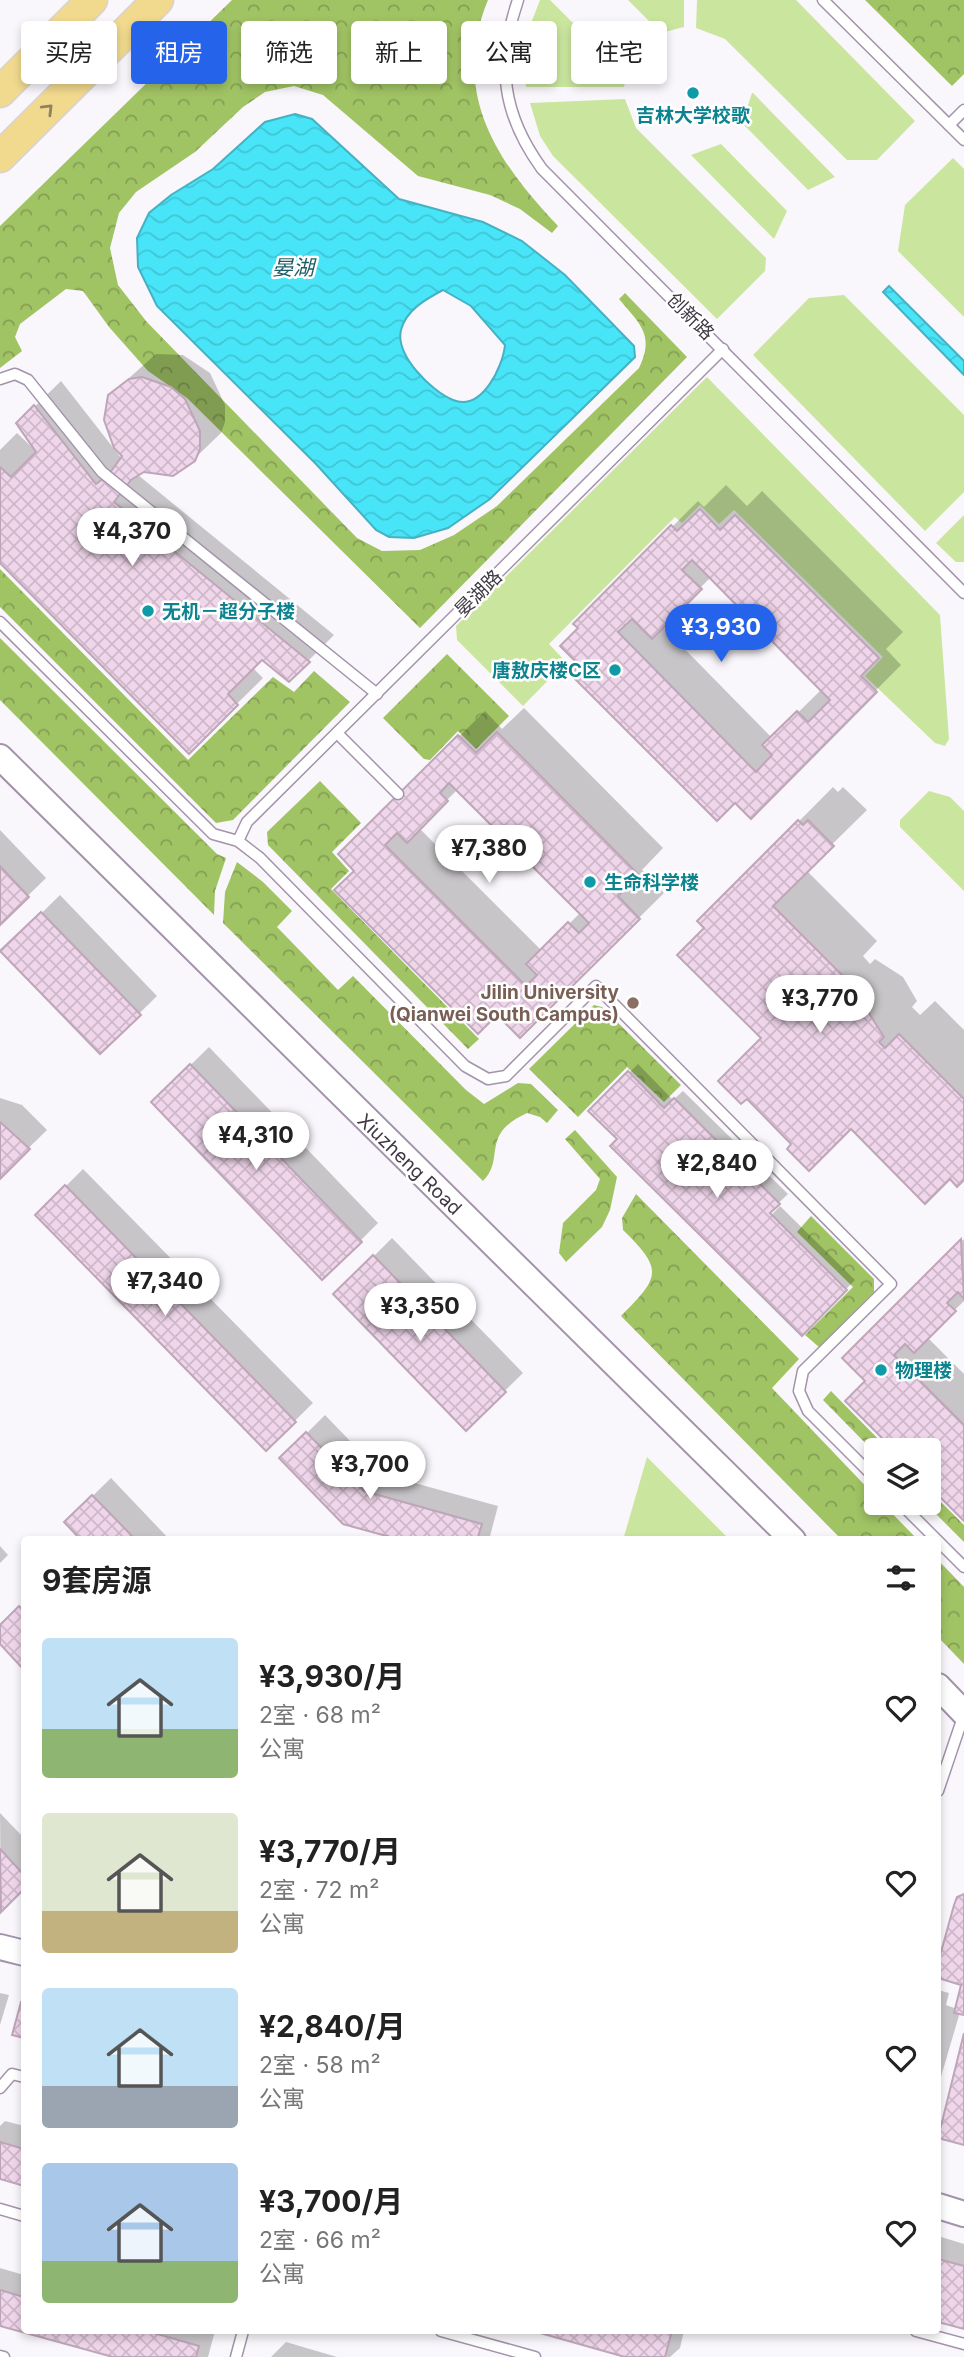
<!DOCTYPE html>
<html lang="zh">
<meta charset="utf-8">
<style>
body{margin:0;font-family:Inter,"Noto Sans SC",sans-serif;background:#f6f6f6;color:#222;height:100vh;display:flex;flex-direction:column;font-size:26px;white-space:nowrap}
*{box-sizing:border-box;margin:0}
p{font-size:23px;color:#767676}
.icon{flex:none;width:38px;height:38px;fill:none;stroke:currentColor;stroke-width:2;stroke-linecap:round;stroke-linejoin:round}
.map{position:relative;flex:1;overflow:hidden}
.details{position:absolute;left:21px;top:1536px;width:920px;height:798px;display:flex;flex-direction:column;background:#fff;border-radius:7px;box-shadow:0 4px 10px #0003}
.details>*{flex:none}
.guide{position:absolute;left:21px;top:21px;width:922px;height:63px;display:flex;gap:14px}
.fabs{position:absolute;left:864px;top:1438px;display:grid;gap:14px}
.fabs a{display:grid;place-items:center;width:77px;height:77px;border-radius:7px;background:#fff;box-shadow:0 4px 10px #0003;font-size:35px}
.price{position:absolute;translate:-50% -60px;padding:0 16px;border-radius:24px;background:#fff;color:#222;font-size:23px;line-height:46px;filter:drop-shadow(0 2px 4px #0008)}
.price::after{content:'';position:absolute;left:50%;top:42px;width:21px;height:16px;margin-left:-10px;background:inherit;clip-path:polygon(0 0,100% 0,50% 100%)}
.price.on{background:#2563eb;color:#fff}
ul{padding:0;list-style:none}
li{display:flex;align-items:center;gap:21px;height:175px;padding:0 21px}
li span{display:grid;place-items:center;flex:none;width:196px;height:140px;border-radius:7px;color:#555}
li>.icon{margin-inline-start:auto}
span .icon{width:84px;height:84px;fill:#fffc;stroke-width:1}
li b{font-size:30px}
h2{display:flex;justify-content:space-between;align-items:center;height:84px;padding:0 21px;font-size:30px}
.tag{padding:0 24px;border-radius:7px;background:#fff;box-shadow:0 4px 10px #0003;font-size:24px;line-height:63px}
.tag.on{background:#2563eb;color:#fff}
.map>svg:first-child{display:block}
.green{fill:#cae69e}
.forest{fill:url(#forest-crowns)}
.water{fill:url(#water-waves);stroke:#45b1c2;stroke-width:2;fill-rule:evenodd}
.shadow{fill:#0003;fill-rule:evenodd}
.building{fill:url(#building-cross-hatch);stroke:#bea6b9;stroke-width:2;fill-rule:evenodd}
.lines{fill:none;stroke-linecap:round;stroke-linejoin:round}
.service-casing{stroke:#a393ab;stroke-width:13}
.tertiary-casing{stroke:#a393ab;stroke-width:28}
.primary-casing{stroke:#d5d3d6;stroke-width:33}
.service{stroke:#fff;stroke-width:10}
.tertiary{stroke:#fff;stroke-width:24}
.primary{stroke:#f1d98e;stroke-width:30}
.oneway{stroke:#8f8165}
.culture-dot{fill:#0f9aa8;stroke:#fff;stroke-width:2.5}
.education-dot{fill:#8d6e63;stroke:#fff;stroke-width:2.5}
.labels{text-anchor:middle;stroke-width:5;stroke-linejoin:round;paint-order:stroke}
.culture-label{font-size:19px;font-weight:bold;fill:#0d838f;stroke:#fff;text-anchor:start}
.street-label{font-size:19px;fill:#3f3943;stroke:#fff}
.education-label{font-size:19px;font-weight:bold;fill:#785e54;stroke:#fff;text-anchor:end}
.water-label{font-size:21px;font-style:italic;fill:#1e5d65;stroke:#fff}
</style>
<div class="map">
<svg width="964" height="2357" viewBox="0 0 964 2357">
<defs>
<pattern id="forest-crowns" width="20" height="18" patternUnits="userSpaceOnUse" patternTransform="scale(1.75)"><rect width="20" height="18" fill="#a0c364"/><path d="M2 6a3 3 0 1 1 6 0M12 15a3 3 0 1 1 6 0" fill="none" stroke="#849f54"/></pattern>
<pattern id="water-waves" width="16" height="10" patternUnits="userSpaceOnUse" patternTransform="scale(1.75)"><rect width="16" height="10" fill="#48e5f8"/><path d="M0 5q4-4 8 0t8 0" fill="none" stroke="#40c5d6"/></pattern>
<pattern id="building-cross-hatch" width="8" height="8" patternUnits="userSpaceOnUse" patternTransform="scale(1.75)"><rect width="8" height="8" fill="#efd6ea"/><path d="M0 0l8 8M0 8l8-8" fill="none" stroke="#ceb8ca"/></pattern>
</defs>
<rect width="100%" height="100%" fill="#faf7fc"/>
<g class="green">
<path d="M540,0H550L583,33L591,25L629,64L624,87H526L523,44Z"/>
<path d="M628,0H684V27L661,33Z"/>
<path d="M697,0H796L915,121L877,160H847L725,39L696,28Z"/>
<path d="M752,93H753L835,177L808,190L742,123Z"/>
<path d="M625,99L636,128L766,258L765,271L717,319L553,156L540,136L530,103Z"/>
<path d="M721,144L787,211L774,239L691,155Z"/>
<path d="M953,158L964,169V317L898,251L905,205Z"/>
<path d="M844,295L964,415V492L925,531L753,355L809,298Z"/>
<path d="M707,377L940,615L949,739L945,746L935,743L865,676L883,657L734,510L719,524L700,505L682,523L675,517L549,644L566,662L523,706L457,640L456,626Z"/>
<path d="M964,515V562H956L936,543Z"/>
<path d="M929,791L950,797L964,811V891L900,827V820Z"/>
<path d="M647,1457L730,1540H623Z"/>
</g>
<g class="forest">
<path d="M232,0H488C450,92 496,161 558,226L552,233L520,209L490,195L418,176L323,95L294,86L265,92L243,107L195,152L136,192L119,213L110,248L118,285L146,321L357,538L382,551L420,550L454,535L497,506L639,368C655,335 640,324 619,299L625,293L687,357L420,628L187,398L148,371L109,327L83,291L66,289L20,324L15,337L22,351L0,368V226Z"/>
<path d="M865,0H964V74L952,86Z"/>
<path d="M0,569L188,760L273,677L294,692L314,671L350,702L233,820L216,823L0,607Z"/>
<path d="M0,638L217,854L226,858L215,891L214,915L0,700Z"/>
<path d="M447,654L509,716L476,749L458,731L430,760L424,759L383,718Z"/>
<path d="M320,781L361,823L332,852L349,871L331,889L479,1039L468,1049L268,845L267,832Z"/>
<path d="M237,862L263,882L292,911L277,927L338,990L353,976L466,1090L484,1104L518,1083L531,1084L558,1110L547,1123L540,1117L527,1113C479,1135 506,1158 483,1181L223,923L225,892Z"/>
<path d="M594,1005L602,1007L681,1085L664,1102L627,1067L578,1117L529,1069Z"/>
<path d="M575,1130L617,1177L610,1210L602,1227L566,1262L559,1253L563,1223L596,1190L600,1179L565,1139Z"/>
<path d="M636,1194L799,1359L772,1388L877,1498V1503H882L918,1540H842L621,1316C660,1277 664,1270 623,1230L622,1218Z"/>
<path d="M811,1216L874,1279V1292L819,1347L805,1335L853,1287L797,1232Z"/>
<path d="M831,1391L890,1451H877V1455L823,1400Z"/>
<path d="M929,1490L964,1525V1542L925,1503H929Z"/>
<path d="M938,1560L964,1587V1664L938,1637Z"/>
</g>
<g class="water">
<path d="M295,114L312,119L399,199L483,222L522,241L565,275L634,346L635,357L490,499L448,528L414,538L389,537L376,530L316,464L157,306L138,267L137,238L149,213L171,195L213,169L265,122ZM443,290L471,306L505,345C503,366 482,412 453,400C431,391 395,355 401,330C406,310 426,299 443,290Z"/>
<path d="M889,286L964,361V375L883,292Z"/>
</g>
<g class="shadow">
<path d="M156,354L183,355L210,373L225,405V422L221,433L194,459L143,470L138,475L334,635L289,680L262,658L252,667L263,678L189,751L0,560V450L17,433L36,451L18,423L61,381L122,459L124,456L110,395Z"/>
<path d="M726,485L747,506L762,491L903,632L886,649L901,665L751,816L582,665L580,628L576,623L698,501L704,507ZM711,577L822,689L772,738L662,626Z"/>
<path d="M524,708L663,848L642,870L664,893L520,1036L340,854L485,711L502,729ZM458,789L581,912L542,951L419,828Z"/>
<path d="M833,787L838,792L843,787L867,810L806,870L877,941L863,956L870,964L875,959L903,977L917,1001L912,1007L920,1015L935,1001L964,1030V1178L950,1177L851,1127L794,1144L763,1038L707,928L700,921Z"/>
<path d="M0,830L46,878L0,923Z"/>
<path d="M60,895L157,996L100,1052L3,951Z"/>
<path d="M209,1047L378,1223L360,1241L153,1102Z"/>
<path d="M638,1064L673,1100L683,1091L788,1194L763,1218L766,1221L780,1206L855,1280L802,1333L591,1111Z"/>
<path d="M0,1098L22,1105L47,1130L0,1176Z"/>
<path d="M83,1169L313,1403L266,1449L37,1215Z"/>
<path d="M392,1238L523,1373L466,1429L336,1294Z"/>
<path d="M964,1239V1301L927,1337L964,1374V1518L929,1451L844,1358Z"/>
<path d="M325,1415L382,1474L498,1506L489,1540H408L282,1458Z"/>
<path d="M111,1478L170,1540H84L66,1522Z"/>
<path d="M0,1546L8,1555L0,1563Z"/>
<path d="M24,1603V1667L0,1642V1627Z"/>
<path d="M0,1813L24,1838V1887L1,1909Z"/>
<path d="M964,1893V2014L960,2012L938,2087V1990L949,1993L946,2005L957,2009L964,1983L938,1976V1970L959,1898Z"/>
<path d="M0,1993L9,1995L0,2025Z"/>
<path d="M5,2121L24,2126V2184L0,2177V2126Z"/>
<path d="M938,2236L964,2244V2327L938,2320Z"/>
<path d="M0,2268L24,2275V2331L0,2324Z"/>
<path d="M26,2331H215L208,2357H119Z"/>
<path d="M540,2331H684L680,2348L670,2357H632Z"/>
<path d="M286,2342L337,2357H271Z"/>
</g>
<g class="building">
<path d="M142,377L171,387L185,399L200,431V449L195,461L173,476L144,472L131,480L114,502L310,662L289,682L262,660L228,694L238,705L189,754L0,563V467L11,477L36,452L16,423L34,405L96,484L109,474L122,456L114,448L104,420L108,395L129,379Z"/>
<path d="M700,509L720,530L735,515L879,658L861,676L877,692L751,819L735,803L717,821L570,674L579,665L560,646L578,628L573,624L671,525L677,531ZM692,560L830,700L808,722L797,711L762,745L772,755L756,772L618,632L632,619L652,639L702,589L682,570Z"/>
<path d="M497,732L639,875L618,896L640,919L520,1038L497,1015L478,1034L334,890L354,871L338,854L458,735L476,753ZM449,783L589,923L579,933L568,922L526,964L537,975L526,986L385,845L397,833L407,843L448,801L440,793Z"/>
<path d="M798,820L803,825L808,820L834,846L773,906L844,977L830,992L835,997L840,992L867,1010L884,1037L879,1042L885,1048L899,1034L964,1099V1180L957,1187L950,1179L925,1204L851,1129L809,1171L787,1149L791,1144L747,1099L741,1104L718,1081L761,1038L677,955L704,928L697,921Z"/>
<path d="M0,866L29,897L0,925Z"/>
<path d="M41,912L141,1015L100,1054L0,951Z"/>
<path d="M190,1064L362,1242L322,1280L151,1102Z"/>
<path d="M628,1071L664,1108L674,1098L780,1204L770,1213L847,1290L802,1336L610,1146L617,1139L588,1111Z"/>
<path d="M0,1122L30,1149L0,1179Z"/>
<path d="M65,1185L296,1422L266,1451L35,1215Z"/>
<path d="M961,1239L964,1299L958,1292L947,1303L956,1311L914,1353L905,1344L894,1355L964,1425V1521L929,1486V1451H895L845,1401L865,1381L842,1358Z"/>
<path d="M373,1255L506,1392L466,1431L333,1294Z"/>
<path d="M306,1432L364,1491L482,1524L477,1540H401L343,1524L279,1458Z"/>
<path d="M92,1495L136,1540H81L64,1522Z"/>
<path d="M19,1606L24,1612V1670L0,1644V1625Z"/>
<path d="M0,1849L24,1875V1889L1,1912Z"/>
<path d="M964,1894V2015L954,2013L961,1985L938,1978V1963L954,1905L957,1897Z"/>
<path d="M21,2002L24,2003V2038L12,2035Z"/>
<path d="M964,2033V2145L938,2138Z"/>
<path d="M0,2142L24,2149V2186L0,2179Z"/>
<path d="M938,2259L964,2266V2329L938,2322Z"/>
<path d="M0,2290L24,2297V2331H147L199,2346L196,2357H113L0,2326Z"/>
<path d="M533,2331H672L665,2357H625Z"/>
</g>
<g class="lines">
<g class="service-casing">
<g id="service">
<path d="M518,0C496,64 502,114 542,169L964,593"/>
<path d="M823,0L964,140"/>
<path d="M949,125L964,110"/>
<path d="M0,379L15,374L28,380L102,472L377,694"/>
<path d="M0,622L213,834L238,841L260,858L465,1066L488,1079L506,1076L596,986L891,1284L803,1371L799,1391L808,1411L877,1480"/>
<path d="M337,733L398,794"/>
<path d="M238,841L247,822L723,349"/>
<path d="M900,1503L937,1540"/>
<path d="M938,1541L964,1567"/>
<path d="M938,1791L964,1714"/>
<path d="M0,2088L12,2074L24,2077"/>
<path d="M0,2209L24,2216"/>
<path d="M441,2331L535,2357"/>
<path d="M916,2331L964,2344"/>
<path d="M0,2356L4,2357"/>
<path d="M236,2357L243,2331"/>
</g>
</g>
<g class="tertiary-casing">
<g id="tertiary">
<path d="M0,757L793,1540"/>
<path d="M938,1686L964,1713"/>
<path d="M0,1947L24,1953"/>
<path d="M938,2206L964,2214"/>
</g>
</g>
<g class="primary-casing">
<g id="primary">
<path d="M0,92L92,0"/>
<path d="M0,157L158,0"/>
</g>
</g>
<use href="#service" class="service"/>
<use href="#tertiary" class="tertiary"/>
<use href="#primary" class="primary"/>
</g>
<defs><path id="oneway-chevron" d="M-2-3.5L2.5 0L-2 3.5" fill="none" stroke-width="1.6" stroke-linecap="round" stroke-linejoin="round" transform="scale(1.75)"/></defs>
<use class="oneway" href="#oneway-chevron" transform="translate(48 109) rotate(-45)"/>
<g class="culture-dot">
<circle cx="693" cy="93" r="7"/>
<circle cx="148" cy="611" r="7"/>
<circle cx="615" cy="670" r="7"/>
<circle cx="590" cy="882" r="7"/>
<circle cx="881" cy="1370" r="7"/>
</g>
<circle class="education-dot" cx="633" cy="1003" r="7"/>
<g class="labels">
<g class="culture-label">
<text x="693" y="122" text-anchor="middle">吉林大学校歌</text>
<text x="162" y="618">无机－超分子楼</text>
<text x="601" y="677" text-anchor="end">唐敖庆楼C区</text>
<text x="604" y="889">生命科学楼</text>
<text x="895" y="1377">物理楼</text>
</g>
<g class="street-label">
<text transform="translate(691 316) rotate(45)" y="7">创新路</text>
<text transform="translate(478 593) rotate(-45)" y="7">晏湖路</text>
<text transform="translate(410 1164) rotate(44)" y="7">Xiuzheng Road</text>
</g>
<g class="education-label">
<text x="619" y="999">Jilin University<tspan x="619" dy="22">(Qianwei South Campus)</tspan></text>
</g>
<g class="water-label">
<text x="293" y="275">晏湖</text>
</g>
</g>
</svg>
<div class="fabs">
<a><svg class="icon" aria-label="layers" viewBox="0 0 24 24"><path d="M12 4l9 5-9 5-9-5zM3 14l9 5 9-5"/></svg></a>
</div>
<b class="price" style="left:132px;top:568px">¥4,370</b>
<b class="price on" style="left:721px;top:664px">¥3,930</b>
<b class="price" style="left:489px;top:885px">¥7,380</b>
<b class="price" style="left:820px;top:1035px">¥3,770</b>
<b class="price" style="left:256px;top:1172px">¥4,310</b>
<b class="price" style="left:717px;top:1200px">¥2,840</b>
<b class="price" style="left:165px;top:1318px">¥7,340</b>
<b class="price" style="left:420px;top:1343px">¥3,350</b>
<b class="price" style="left:370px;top:1501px">¥3,700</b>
<div class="guide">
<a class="tag">买房</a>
<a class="tag on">租房</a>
<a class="tag">筛选</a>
<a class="tag">新上</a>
<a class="tag">公寓</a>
<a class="tag">住宅</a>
</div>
<section class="details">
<h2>9套房源<svg class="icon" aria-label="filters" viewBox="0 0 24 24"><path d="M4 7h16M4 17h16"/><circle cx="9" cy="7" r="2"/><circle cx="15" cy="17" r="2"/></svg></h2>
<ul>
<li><span style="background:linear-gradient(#bfe0f5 65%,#8fb573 0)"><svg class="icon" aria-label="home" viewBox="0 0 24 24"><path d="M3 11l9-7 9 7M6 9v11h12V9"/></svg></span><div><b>¥3,930/月</b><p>2室 · 68 m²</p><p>公寓</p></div><svg class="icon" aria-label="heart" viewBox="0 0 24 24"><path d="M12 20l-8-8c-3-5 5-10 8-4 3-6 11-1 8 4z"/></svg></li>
<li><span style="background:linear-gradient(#dfe7d0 70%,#c2b280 0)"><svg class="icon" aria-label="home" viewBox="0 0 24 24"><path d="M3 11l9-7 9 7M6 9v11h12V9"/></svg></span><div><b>¥3,770/月</b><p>2室 · 72 m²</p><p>公寓</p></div><svg class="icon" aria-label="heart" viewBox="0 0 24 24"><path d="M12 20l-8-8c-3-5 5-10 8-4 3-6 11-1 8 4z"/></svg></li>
<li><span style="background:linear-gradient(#bfe0f5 70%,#9aa5b1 0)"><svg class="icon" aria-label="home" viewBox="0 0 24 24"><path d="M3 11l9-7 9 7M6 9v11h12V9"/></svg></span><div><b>¥2,840/月</b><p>2室 · 58 m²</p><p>公寓</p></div><svg class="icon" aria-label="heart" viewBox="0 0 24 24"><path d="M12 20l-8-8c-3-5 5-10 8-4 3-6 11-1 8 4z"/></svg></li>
<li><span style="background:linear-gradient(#a9c7e8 70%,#8fb573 0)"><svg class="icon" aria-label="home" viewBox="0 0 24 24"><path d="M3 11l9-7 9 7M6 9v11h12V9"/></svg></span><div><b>¥3,700/月</b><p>2室 · 66 m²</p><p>公寓</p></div><svg class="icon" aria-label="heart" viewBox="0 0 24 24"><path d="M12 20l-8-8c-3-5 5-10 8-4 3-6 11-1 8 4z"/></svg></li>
</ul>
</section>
</div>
